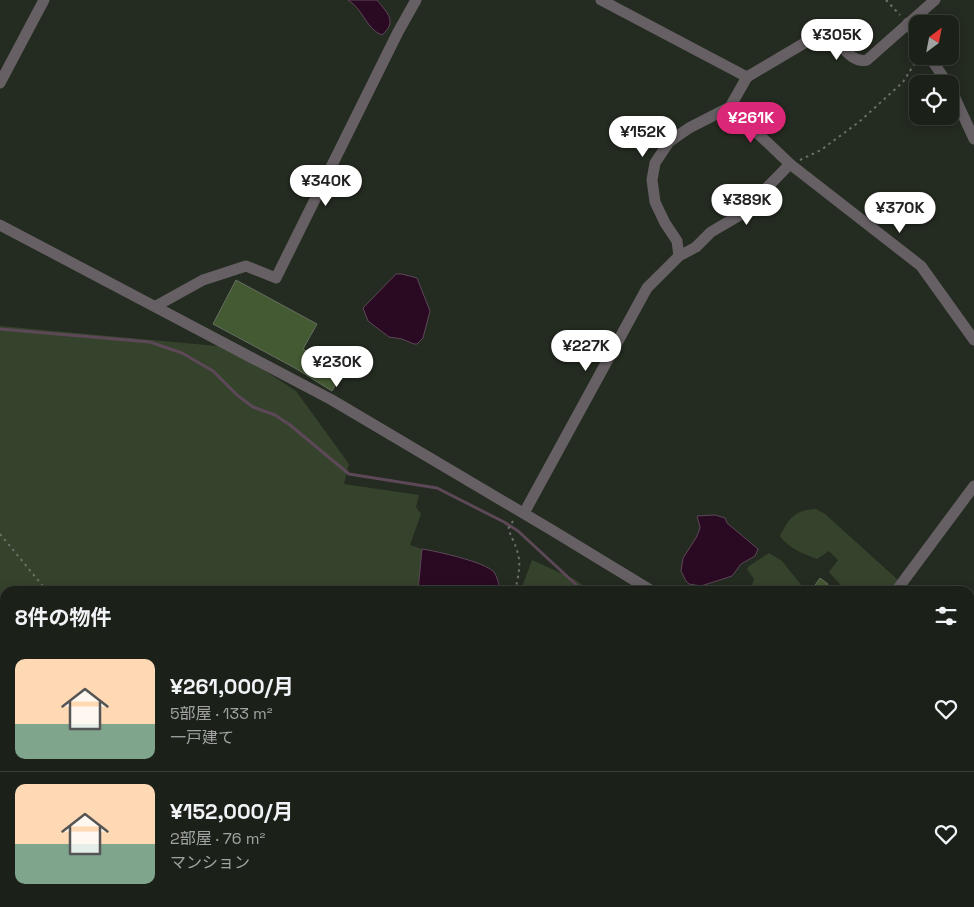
<!DOCTYPE html>
<html lang="ja">
<meta charset="utf-8">
<style>
body{margin:0;font-family:"Space Grotesk","Noto Sans JP",sans-serif;background:#242821;color:#f1f3f6;height:100vh;display:flex;flex-direction:column;font-size:19px;white-space:nowrap}
*{box-sizing:border-box;margin:0}
p{font-size:16px;color:#a0a3a2}
.icon{flex:none;width:28px;height:28px;fill:none;stroke:currentColor;stroke-width:2;stroke-linecap:round;stroke-linejoin:round}
.map{position:relative;flex:1;overflow:hidden}
.drawer{position:absolute;left:0px;top:586px;width:975px;height:321px;display:flex;flex-direction:column;background:#1b2018;border-radius:15px 15px 0 0;box-shadow:0 2px 12px #0003,0 0 0 1px #393e37}
.drawer>*{flex:none}
.needle{width:32px;rotate:32deg}
.tools{position:absolute;left:909px;top:15px;display:grid;gap:10px}
.tools a{display:grid;place-items:center;width:50px;height:50px;border-radius:10px;background:#1b2018;box-shadow:0 2px 12px #0003,0 0 0 1px #393e37;font-size:25px}
.price{position:absolute;translate:-50% -42px;padding:0 11px;border-radius:18px;background:#fff;color:#222;font-size:16px;line-height:32px;filter:drop-shadow(0 1px 2px #0008)}
.price::after{content:'';position:absolute;left:50%;top:30px;width:15px;height:11px;margin-left:-8px;background:inherit;clip-path:polygon(0 0,100% 0,50% 100%)}
.price.current{background:#db2777;color:#fff}
ul{padding:0;list-style:none}
li{display:flex;align-items:center;gap:15px;height:125px;padding:0 15px}
li+li{border-top:1px solid #393e37}
li span{display:grid;place-items:center;flex:none;width:140px;height:100px;border-radius:10px;color:#555}
li>.icon{margin-inline-start:auto}
span .icon{width:60px;height:60px;fill:#fffc;stroke-width:1}
li b{font-size:21px}
h2{display:flex;justify-content:space-between;align-items:center;height:60px;padding:0 15px;font-size:21px}
.map>svg:first-child{display:block}
.green{fill:#36432c}
.water{fill:#2a0a23;stroke:#5d4858}
.lines{fill:none;stroke-linecap:round;stroke-linejoin:round}
.stream{stroke:#5d4858;stroke-width:3}
.building{fill:#445a33;stroke:#666e61}
.path{stroke:#6b7167;stroke-width:2;stroke-dasharray:2.5 4;stroke-linecap:butt}
.minor{stroke:#666064;stroke-width:11}
</style>
<div class="map">
<svg width="974" height="907" viewBox="0 0 974 907">
<rect width="100%" height="100%" fill="#242b20"/>
<g class="green">
<path d="M0,326L228,347L296,391L349,464L344,484L419,495L416,507L421,514L410,545L422,549L418,591H5V902H970V816L974,818V907H0Z"/>
<path d="M816,509L825,514L898,580L890,591H846L829,572L838,560L829,551L817,559C804,554 788,548 780,536C789,518 795,510 816,509Z"/>
<path d="M769,553L782,561L806,591H750L754,579L747,569L749,566Z"/>
<path d="M532,560L574,579L592,591H498L500,587H522Z"/>
</g>
<g class="water">
<path d="M348,0H377C387,13 398,21 382,35C366,29 364,10 348,0Z"/>
<path d="M396,274H402L417,278L430,311L423,338L417,344H414L402,339L389,337L368,321L363,308Z"/>
<path d="M715,515L725,518L727,523L758,549L755,556L741,564L732,576L701,586L689,584L686,581L681,571L683,558L696,538L699,531L700,527L697,516Z"/>
<path d="M422,549C436,551 485,562 494,572C497,576 498,583 500,587L498,591H418Z"/>
</g>
<g class="lines">
<g class="stream">
<path d="M0,329L150,342L182,353L213,371L237,395L253,407L275,415L290,425L349,474L437,488L504,522L518,531L583,591"/>
<path d="M970,844H974"/>
</g>
</g>
<g class="building">
<path d="M236,280L317,324L303,349L343,372L332,391L295,368L213,324Z"/>
<path d="M820,578L828,584L824,591H811Z"/>
</g>
<g class="lines">
<g class="path">
<path d="M886,0L900,15"/>
<path d="M800,160L821,150L859,122L903,82L918,58"/>
<path d="M513,521L508,529C521,557 522,561 515,591"/>
<path d="M0,534L47,591"/>
<path d="M291,902L292,907"/>
<path d="M531,902L533,907"/>
<path d="M744,907L745,902"/>
</g>
<g class="minor">
<path d="M601,0L747,77L730,107L689,128L669,142L655,163L652,180L655,202L665,223L677,241L679,256"/>
<path d="M908,23L918,39"/>
<path d="M929,56L948,84"/>
<path d="M747,77L823,32C841,37 847,64 867,60L935,0"/>
<path d="M0,83L44,0"/>
<path d="M950,87L974,139"/>
<path d="M730,107L790,164L921,266L974,340"/>
<path d="M0,225L332,400L550,529L652,591"/>
<path d="M156,306L203,280L246,266L276,278L398,32L416,0"/>
<path d="M524,513L647,288L679,256L696,247L711,232L740,215L790,164"/>
<path d="M896,591L974,486"/>
<path d="M970,773L974,775"/>
</g>
</g>
</svg>
<div class="tools">
<a><svg class="needle" viewBox="-14 -14 28 28"><path d="M0-13l5 13h-10z" fill="#e53935"/><path d="M0 13l5-13h-10z" fill="#a0a3a2"/></svg></a>
<a><svg class="icon" aria-label="locate" viewBox="0 0 24 24"><circle cx="12" cy="12" r="6"/><path d="M12 2v4M12 18v4M2 12h4M18 12h4"/></svg></a>
</div>
<b class="price" style="left:837px;top:61px">¥305K</b>
<b class="price current" style="left:751px;top:144px">¥261K</b>
<b class="price" style="left:643px;top:158px">¥152K</b>
<b class="price" style="left:326px;top:207px">¥340K</b>
<b class="price" style="left:747px;top:226px">¥389K</b>
<b class="price" style="left:900px;top:234px">¥370K</b>
<b class="price" style="left:586px;top:372px">¥227K</b>
<b class="price" style="left:337px;top:388px">¥230K</b>
<section class="drawer">
<h2>8件の物件<svg class="icon" aria-label="filters" viewBox="0 0 24 24"><path d="M4 7h16M4 17h16"/><circle cx="9" cy="7" r="2"/><circle cx="15" cy="17" r="2"/></svg></h2>
<ul>
<li><span style="background:linear-gradient(#ffd9b3 65%,#7fa58c 0)"><svg class="icon" aria-label="home" viewBox="0 0 24 24"><path d="M3 11l9-7 9 7M6 9v11h12V9"/></svg></span><div><b>¥261,000/月</b><p>5部屋 · 133 m²</p><p>一戸建て</p></div><svg class="icon" aria-label="heart" viewBox="0 0 24 24"><path d="M12 20l-8-8c-3-5 5-10 8-4 3-6 11-1 8 4z"/></svg></li>
<li><span style="background:linear-gradient(#ffd9b3 60%,#7fa58c 0)"><svg class="icon" aria-label="home" viewBox="0 0 24 24"><path d="M3 11l9-7 9 7M6 9v11h12V9"/></svg></span><div><b>¥152,000/月</b><p>2部屋 · 76 m²</p><p>マンション</p></div><svg class="icon" aria-label="heart" viewBox="0 0 24 24"><path d="M12 20l-8-8c-3-5 5-10 8-4 3-6 11-1 8 4z"/></svg></li>
</ul>
</section>
</div>
